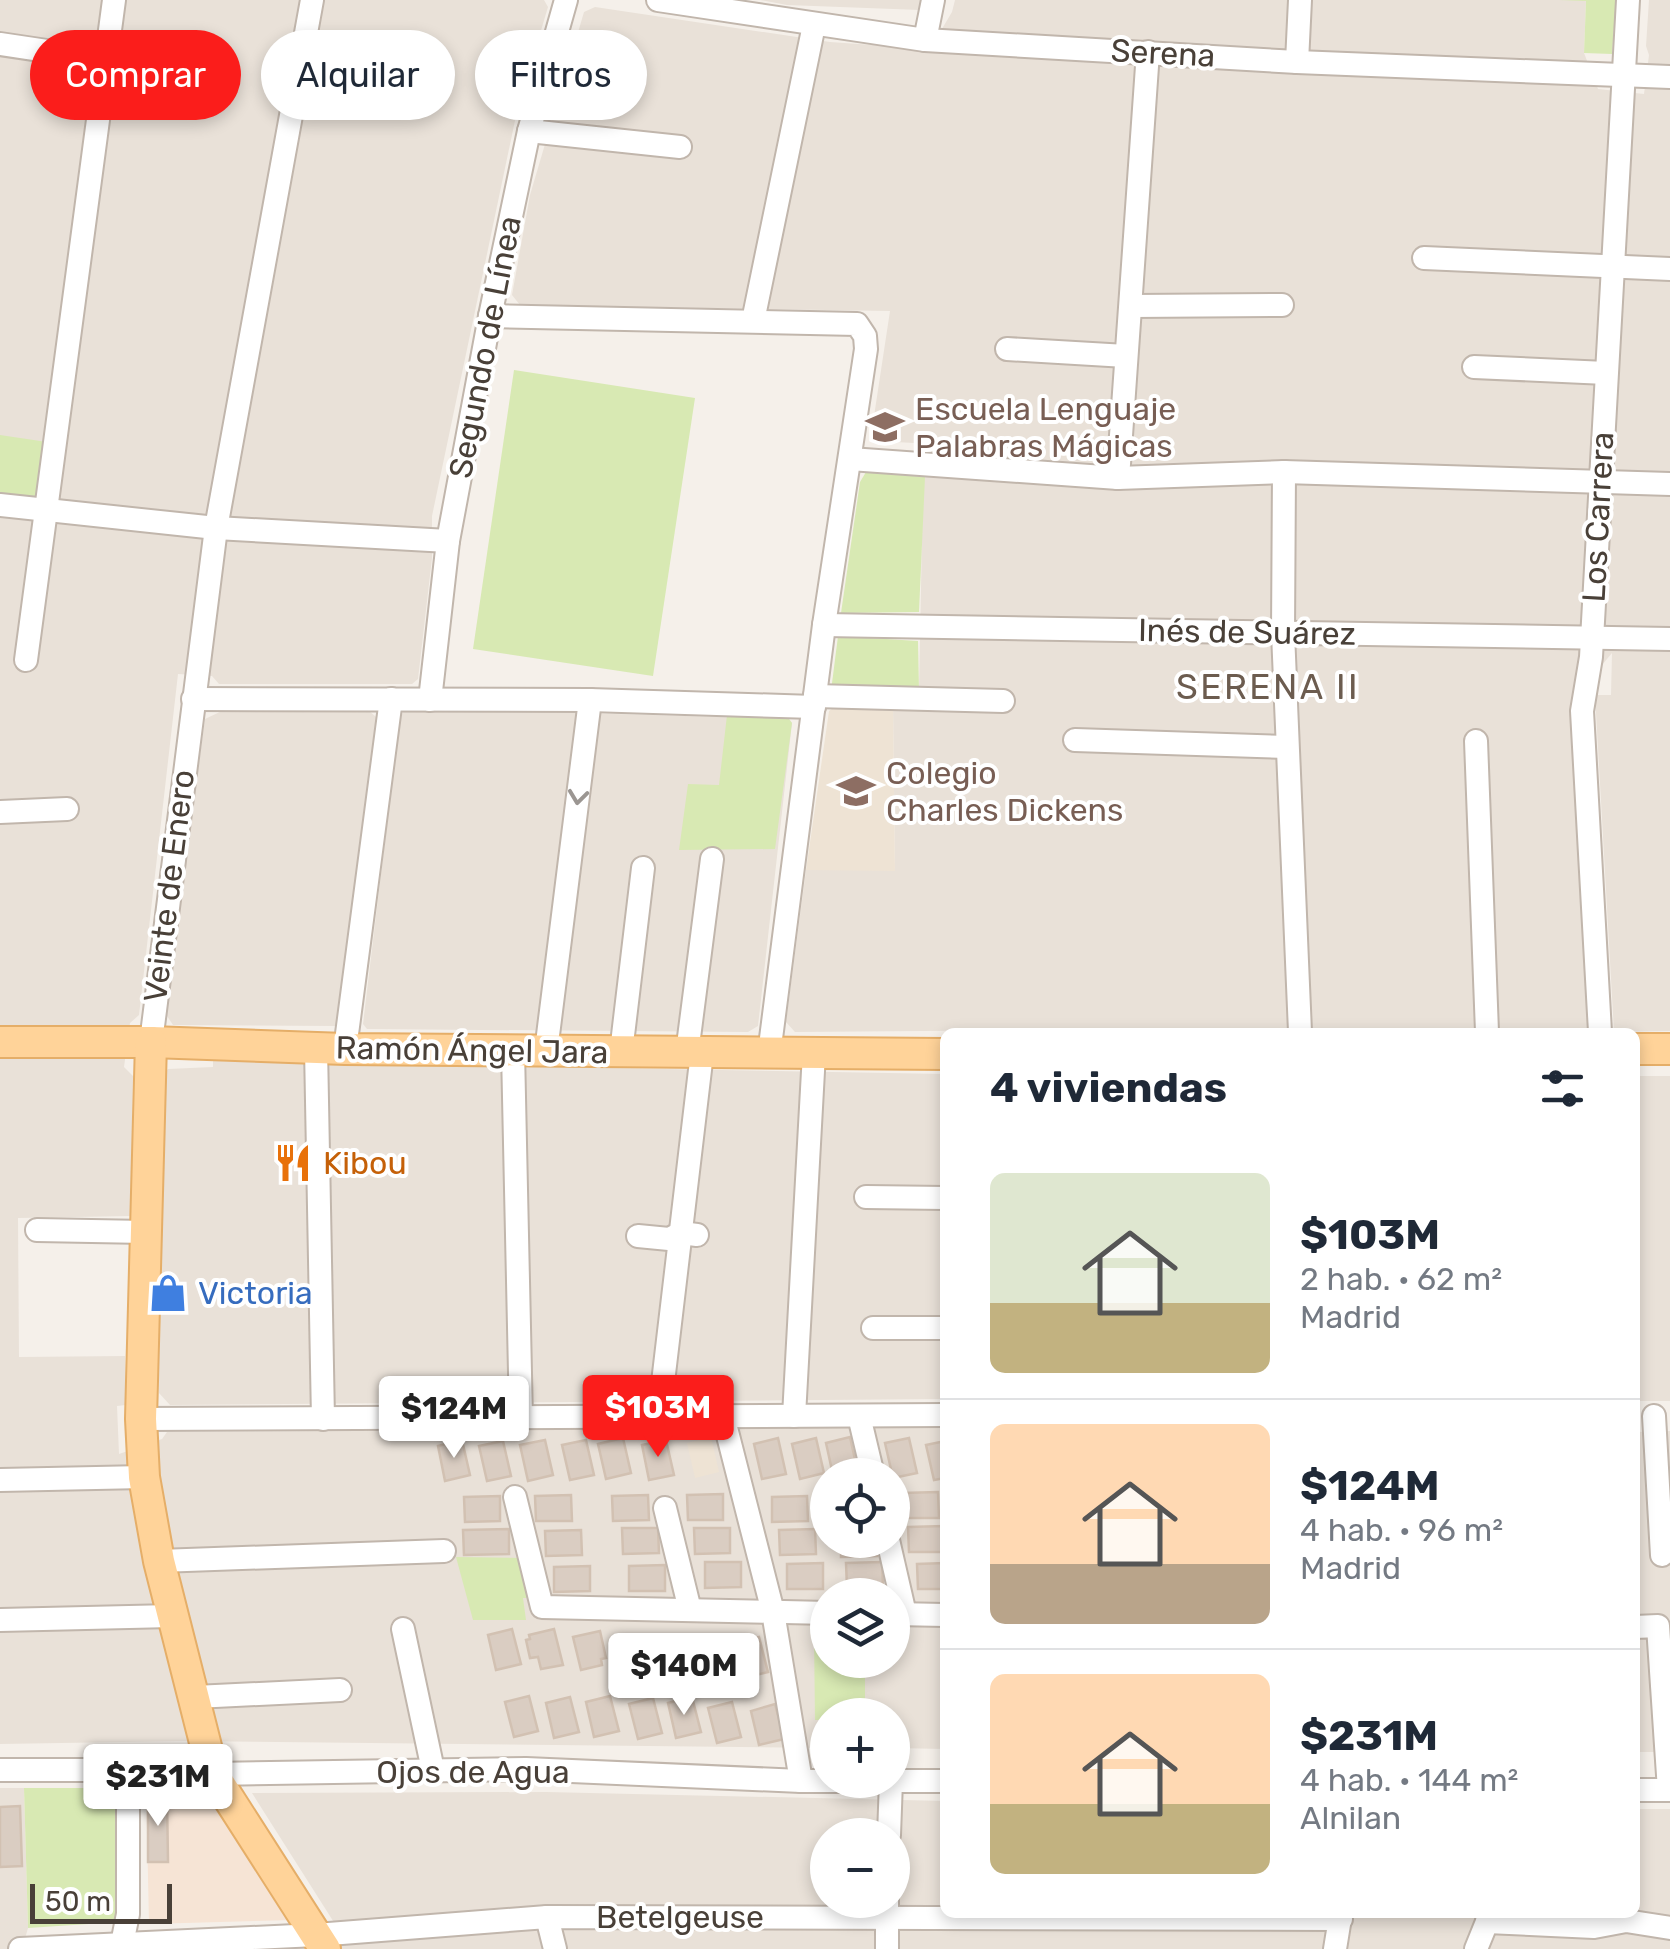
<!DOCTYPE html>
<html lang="es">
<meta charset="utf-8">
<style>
body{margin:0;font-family:Rubik,sans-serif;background:#f2f2f3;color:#1f2937;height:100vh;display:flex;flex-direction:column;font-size:38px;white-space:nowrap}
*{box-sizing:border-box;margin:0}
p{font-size:32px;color:#747a83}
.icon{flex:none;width:55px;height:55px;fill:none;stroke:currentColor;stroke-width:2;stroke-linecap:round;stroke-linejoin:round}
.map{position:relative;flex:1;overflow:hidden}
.side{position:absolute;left:940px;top:1028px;width:700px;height:890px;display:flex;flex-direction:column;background:#fff;border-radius:15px;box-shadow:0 5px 15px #0003}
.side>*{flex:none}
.guide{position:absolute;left:30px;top:30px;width:760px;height:90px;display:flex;gap:20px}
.fabs{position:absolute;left:810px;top:1458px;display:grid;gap:20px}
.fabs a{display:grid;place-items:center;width:100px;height:100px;border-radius:50%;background:#fff;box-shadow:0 5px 15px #0003;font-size:50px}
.scale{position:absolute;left:30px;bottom:25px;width:142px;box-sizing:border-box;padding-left:10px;border:5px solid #494038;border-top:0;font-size:28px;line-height:35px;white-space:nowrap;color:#494038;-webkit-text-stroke:8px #fff;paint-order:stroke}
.price{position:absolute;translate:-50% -85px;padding:0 22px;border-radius:10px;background:#fff;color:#222;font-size:32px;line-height:65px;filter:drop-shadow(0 2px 5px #0008)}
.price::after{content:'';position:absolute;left:50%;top:60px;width:30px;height:22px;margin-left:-15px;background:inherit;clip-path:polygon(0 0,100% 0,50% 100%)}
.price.active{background:#fb1d1b;color:#fff}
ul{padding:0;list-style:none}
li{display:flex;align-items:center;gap:30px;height:250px;padding:0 50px}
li+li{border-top:2px solid #e0e1e3}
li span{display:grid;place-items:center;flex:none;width:280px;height:200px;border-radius:15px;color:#555}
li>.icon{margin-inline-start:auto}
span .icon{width:120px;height:120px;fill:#fffc;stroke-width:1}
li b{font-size:42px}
h2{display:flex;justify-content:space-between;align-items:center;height:120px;padding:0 50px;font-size:42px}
.tag{padding:0 35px;border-radius:45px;background:#fff;box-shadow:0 5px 15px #0003;font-size:35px;line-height:90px}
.tag.active{background:#fb1d1b;color:#fff}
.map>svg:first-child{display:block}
.residential{fill:#e9e1d8;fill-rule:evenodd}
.commercial{fill:#f6e4d5}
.education{fill:#eee3d4}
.green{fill:#d8e9b3}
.building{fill:#dacdc2;stroke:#d2c1b2;stroke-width:2.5}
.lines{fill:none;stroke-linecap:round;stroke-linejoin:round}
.minor-casing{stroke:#c1b6ac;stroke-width:26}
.major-casing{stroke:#e5ae68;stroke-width:34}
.minor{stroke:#fff;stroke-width:22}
.major{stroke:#ffd399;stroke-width:30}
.oneway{stroke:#9b9692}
.labels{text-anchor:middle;stroke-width:8;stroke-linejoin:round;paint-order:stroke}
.street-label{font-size:32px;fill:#494038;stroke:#fff}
.education-label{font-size:32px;fill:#785e54;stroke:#fff;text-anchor:start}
.food-label{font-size:32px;fill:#c56008;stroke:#fff;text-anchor:start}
.shop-label{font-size:32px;fill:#366cbe;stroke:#fff;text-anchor:start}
.neighbourhood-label{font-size:35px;letter-spacing:2.5px;fill:#6c5c4f;stroke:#fff}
</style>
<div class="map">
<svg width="1670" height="1949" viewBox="0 0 1670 1949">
<rect width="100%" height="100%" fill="#f5f0ea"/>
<g class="residential">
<path d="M0,0H544L548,7L517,111L432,516V558L418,679L412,684H219L212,676L178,674L139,1015L130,1023L124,1067L133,1076L131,1216L18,1218L19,1357L125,1356L126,1405L117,1406L119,1454L162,1439L167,1432L945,1427V1749L893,1748L892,1715H828L827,1748L184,1741L0,1744ZM828,1475H892V1540H828ZM828,1595H892V1660H828Z"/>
<path d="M760,0H923L920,10L787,5Z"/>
<path d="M955,0H1586L1584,53L1598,89L1644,94L1649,55L1646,46L1649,0H1670V1031L1614,1032L1595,695H1611L1612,653L1571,702L1588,1031L1175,1032L1174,1029L795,1032L786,1022L806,870H895L893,705L919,690L923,485L933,444L877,441L871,436L890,311L520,305L512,295L530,195L584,12L595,7L830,42L930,49L952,12Z"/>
<path d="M407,708L789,719L792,723L758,1026L748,1032L367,1029L363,1024L400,716Z"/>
<path d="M367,709L376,717L336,1026L173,1025L165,1013L205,719L224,710Z"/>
<path d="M213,1061L945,1074V1399L170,1405L159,1393L161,1077L168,1069L213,1067Z"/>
<rect x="1635" y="1076" width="35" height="325"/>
<path d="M1670,1431V1752H1635V1432Z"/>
<path d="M0,1788H24L28,1928L22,1949H0Z"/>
<path d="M546,1792L945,1801V1912H1635V1809H1670V1949H212L335,1924L252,1793ZM828,1835H892V1900H828Z"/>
</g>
<path class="commercial" d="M212,1785L295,1920L149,1924L146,1786Z"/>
<g class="education">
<path d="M840,703L893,705L895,871L806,870L829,711Z"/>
<path d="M711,1437L719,1472L695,1478L687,1443Z"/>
</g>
<g class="green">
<path d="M1559,0H1616L1612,54L1584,53L1586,1Z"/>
<path d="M514,370L695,398L653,676L473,649Z"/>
<path d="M0,435L47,442L39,499L0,495Z"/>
<path d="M866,472L925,477L919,612L841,613L860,482Z"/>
<path d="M838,636L918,641L919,690L831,691Z"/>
<path d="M727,715L789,719L792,723L775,849L679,850L688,784L719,785Z"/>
<path d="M456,1557L522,1558L533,1598H523L526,1620H473Z"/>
<path d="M814,1635H827L828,1660H865V1715H828L827,1720H815Z"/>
<path d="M24,1788H116L119,1922L28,1928Z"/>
</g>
<g class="building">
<path d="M850,1437L858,1473L833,1475L826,1443Z"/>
<path d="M623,1438L631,1473L606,1479L598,1444Z"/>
<path d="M778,1438L786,1474L762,1479L754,1444Z"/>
<path d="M816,1438L824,1473L800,1479L792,1444Z"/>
<path d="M909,1438L917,1473L893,1478L885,1443Z"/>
<path d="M462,1440L470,1475L445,1481L438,1446Z"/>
<path d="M545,1440L553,1475L528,1481L520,1445Z"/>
<path d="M586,1440L594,1475L570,1480L562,1445Z"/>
<path d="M666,1440L674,1475L649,1480L642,1445Z"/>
<path d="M503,1441L511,1476L487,1481L479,1446Z"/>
<path d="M945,1441V1478L934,1480L926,1445Z"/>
<path d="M938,1492L939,1518H903L902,1493Z"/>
<path d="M723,1494V1520H688L687,1495Z"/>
<path d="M571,1495L572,1521H536L535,1496Z"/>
<path d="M648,1495L649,1520L613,1521L612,1496Z"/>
<path d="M500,1496V1521L465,1522L464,1497Z"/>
<path d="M807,1496L808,1521L772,1522V1497Z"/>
<path d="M944,1526L945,1552H909L908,1527Z"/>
<path d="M622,1528H658L659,1553L623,1554Z"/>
<path d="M694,1528H730V1553L695,1554Z"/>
<path d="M509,1529V1554L464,1555L463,1530Z"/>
<path d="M815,1529L816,1554L780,1555L779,1530Z"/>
<path d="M581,1530L582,1555L546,1556L545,1531Z"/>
<path d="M841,1540H876L877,1556L841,1557Z"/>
<path d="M705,1562H741V1587L705,1588Z"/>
<path d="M882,1562L883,1587L847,1588L846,1563Z"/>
<path d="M823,1563V1589H787V1564Z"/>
<path d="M945,1563V1589H918L917,1564Z"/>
<path d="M665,1565V1591H629V1566Z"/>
<path d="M590,1566V1591L554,1592V1567Z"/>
<path d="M512,1629L521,1664L496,1670L488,1635Z"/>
<path d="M554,1629L563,1665L541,1669L538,1657L530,1658L526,1640L530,1639L529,1635Z"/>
<path d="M600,1631L606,1658L601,1659L602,1665L581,1670L573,1637Z"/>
<path d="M636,1635L644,1670L620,1676L611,1641Z"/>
<path d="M674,1636L682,1671L658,1677L649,1642Z"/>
<path d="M716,1637L724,1672L700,1678L691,1644Z"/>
<path d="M759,1637L768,1672L744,1678L735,1643Z"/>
<path d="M529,1696L538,1731L514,1737L505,1702Z"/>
<path d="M610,1696L619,1731L594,1737L586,1702Z"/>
<path d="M570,1697L579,1732L554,1738L546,1703Z"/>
<path d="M692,1697L701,1732L676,1738L668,1703Z"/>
<path d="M653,1698L662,1733L638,1739L629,1704Z"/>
<path d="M732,1702L741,1737L717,1743L708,1708Z"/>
<path d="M775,1704L784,1739L759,1745L751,1711Z"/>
<path d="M148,1796H167L168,1862H148Z"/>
<path d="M20,1806L22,1866L0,1867V1807Z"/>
</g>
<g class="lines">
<g class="minor-casing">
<g id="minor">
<path d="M658,0L925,40L1297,62L1670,77"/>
<path d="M925,40L933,0"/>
<path d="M0,44L107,60"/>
<path d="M1297,62L1300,0"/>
<path d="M529,131L680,147"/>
<path d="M1424,258L1670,269"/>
<path d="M1132,306L1282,305"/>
<path d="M490,316L857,324L865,336L866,349L824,625L769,1054"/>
<path d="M753,321L814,25"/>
<path d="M1007,349L1126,356"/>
<path d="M1474,367L1606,373"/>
<path d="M850,459L1118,478L1284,472L1670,484"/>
<path d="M1284,472L1283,633L1300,1032"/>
<path d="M1118,478L1148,52"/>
<path d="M0,505L216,528L448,541"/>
<path d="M824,625L1670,639"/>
<path d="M26,660L114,0"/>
<path d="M815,696L1003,701"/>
<path d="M193,699L590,700L814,707"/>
<path d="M430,700L448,541L490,316L529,131L566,0"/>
<path d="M1075,740L1287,747"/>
<path d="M1476,741L1487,1032"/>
<path d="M0,812L67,809"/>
<path d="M1600,1032L1582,711L1591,657L1628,0"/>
<path d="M151,1042L216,528L312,0"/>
<path d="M316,1048L323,1419"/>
<path d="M345,1049L391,699"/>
<path d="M513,1051L521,1419"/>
<path d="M546,1051L590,700"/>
<path d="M621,1052L643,868"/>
<path d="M687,1053L712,859"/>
<path d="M866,1197L945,1198"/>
<path d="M37,1230L146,1232"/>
<path d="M638,1236L669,1239L681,1233L697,1235"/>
<path d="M873,1328H945"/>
<path d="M659,1416L702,1053"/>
<path d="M723,1416L773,1612L801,1781"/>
<path d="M794,1416L814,1053"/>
<path d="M859,1416L873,1475"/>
<path d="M1654,1416L1662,1555"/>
<path d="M141,1419L945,1415"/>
<path d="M0,1480L144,1477"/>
<path d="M515,1497L542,1607L828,1613"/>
<path d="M665,1508L690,1610"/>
<path d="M888,1540L905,1614"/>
<path d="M159,1561L444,1551"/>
<path d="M894,1614L945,1615"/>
<path d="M0,1620L172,1616"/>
<path d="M1635,1627L1658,1626L1669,1790"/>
<path d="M403,1629L433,1770"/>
<path d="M195,1697L340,1690"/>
<path d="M0,1770H128L213,1774L526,1769L801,1781H945"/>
<path d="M1635,1790H1670"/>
<path d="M889,1835L891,1781"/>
<path d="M547,1917L555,1949"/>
<path d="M1487,1922L1594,1927L1626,1921L1670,1928"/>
<path d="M20,1949L316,1935L547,1917L1341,1919"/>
<path d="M121,1949L128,1914V1770"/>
<path d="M887,1949V1900"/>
<path d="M1335,1949L1341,1912"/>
<path d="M1476,1949L1491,1912"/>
</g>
</g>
<g class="major-casing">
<g id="major">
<path d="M0,1042H151L345,1049L945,1054"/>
<path d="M151,1042L141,1419L144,1477L159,1561L213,1774L325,1949"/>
<path d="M1635,1049H1670"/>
</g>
</g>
<use href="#minor" class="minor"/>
<use href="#major" class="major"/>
</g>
<defs><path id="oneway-chevron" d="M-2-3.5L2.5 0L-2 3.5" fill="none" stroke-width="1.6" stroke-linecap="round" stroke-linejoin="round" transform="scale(2.5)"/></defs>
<use class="oneway" href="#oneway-chevron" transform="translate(578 797) rotate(97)"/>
<defs>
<g id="school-bare" transform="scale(3)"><path d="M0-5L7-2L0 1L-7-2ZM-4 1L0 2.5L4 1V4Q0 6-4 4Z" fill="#8d6e63" stroke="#fff" stroke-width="2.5" paint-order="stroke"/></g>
<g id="restaurant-bare" transform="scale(3)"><path d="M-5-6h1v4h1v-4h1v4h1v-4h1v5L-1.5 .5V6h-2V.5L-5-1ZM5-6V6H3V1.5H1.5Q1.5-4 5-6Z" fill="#e8710a" stroke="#fff" stroke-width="2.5" paint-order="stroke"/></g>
<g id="shop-bare" transform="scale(3)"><path d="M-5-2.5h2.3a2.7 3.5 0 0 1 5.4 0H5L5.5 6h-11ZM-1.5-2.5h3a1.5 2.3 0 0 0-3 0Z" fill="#3f7fe0" stroke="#fff" stroke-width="2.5" paint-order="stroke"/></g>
</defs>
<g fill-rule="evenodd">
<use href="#school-bare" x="885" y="427"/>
<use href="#school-bare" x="856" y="791"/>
<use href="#restaurant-bare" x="293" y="1163"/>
<use href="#shop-bare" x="168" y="1293"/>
</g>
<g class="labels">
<g class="street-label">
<text transform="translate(1163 53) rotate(3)" y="11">Serena</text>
<text transform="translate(485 347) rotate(-79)" y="11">Segundo de Línea</text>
<text transform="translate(1598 517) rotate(-87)" y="11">Los Carrera</text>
<text transform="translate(1247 632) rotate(1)" y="11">Inés de Suárez</text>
<text transform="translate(169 886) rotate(-83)" y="11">Veinte de Enero</text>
<text transform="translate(472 1050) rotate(1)" y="11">Ramón Ángel Jara</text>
<text x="473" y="1783">Ojos de Agua</text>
<text x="680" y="1928">Betelgeuse</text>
</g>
<g class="education-label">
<text x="915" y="420">Escuela Lenguaje<tspan x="915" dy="37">Palabras Mágicas</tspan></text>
<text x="886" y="784">Colegio<tspan x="886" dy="37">Charles Dickens</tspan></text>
</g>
<g class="food-label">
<text x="323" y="1174">Kibou</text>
</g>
<g class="shop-label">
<text x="198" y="1304">Victoria</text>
</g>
<g class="neighbourhood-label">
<text x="1268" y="699">SERENA II</text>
</g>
</g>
</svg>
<div class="fabs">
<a><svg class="icon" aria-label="locate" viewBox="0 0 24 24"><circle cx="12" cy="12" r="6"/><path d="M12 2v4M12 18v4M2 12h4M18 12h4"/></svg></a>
<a><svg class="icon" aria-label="layers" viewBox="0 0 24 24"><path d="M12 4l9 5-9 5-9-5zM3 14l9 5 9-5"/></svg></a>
<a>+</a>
<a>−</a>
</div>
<div class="scale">50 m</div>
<b class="price active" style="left:658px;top:1460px">$103M</b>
<b class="price" style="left:454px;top:1461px">$124M</b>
<b class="price" style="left:684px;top:1718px">$140M</b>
<b class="price" style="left:158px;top:1829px">$231M</b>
<div class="guide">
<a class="tag active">Comprar</a>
<a class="tag">Alquilar</a>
<a class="tag">Filtros</a>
</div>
<section class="side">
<h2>4 viviendas<svg class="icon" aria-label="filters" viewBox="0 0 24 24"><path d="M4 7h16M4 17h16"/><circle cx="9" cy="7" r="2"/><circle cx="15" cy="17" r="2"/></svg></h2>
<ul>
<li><span style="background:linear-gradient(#dfe7d0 65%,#c2b280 0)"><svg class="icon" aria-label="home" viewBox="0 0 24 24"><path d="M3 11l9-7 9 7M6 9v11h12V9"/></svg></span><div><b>$103M</b><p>2 hab. · 62 m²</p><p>Madrid</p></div></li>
<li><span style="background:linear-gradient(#ffd9b3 70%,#b9a48a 0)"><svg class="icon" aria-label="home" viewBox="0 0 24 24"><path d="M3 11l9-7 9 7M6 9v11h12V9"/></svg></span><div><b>$124M</b><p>4 hab. · 96 m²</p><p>Madrid</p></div></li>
<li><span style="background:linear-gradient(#ffd9b3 65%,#c2b280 0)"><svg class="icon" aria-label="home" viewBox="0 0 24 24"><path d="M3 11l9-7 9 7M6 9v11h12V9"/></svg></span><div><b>$231M</b><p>4 hab. · 144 m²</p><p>Alnilan</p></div></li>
</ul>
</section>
</div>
